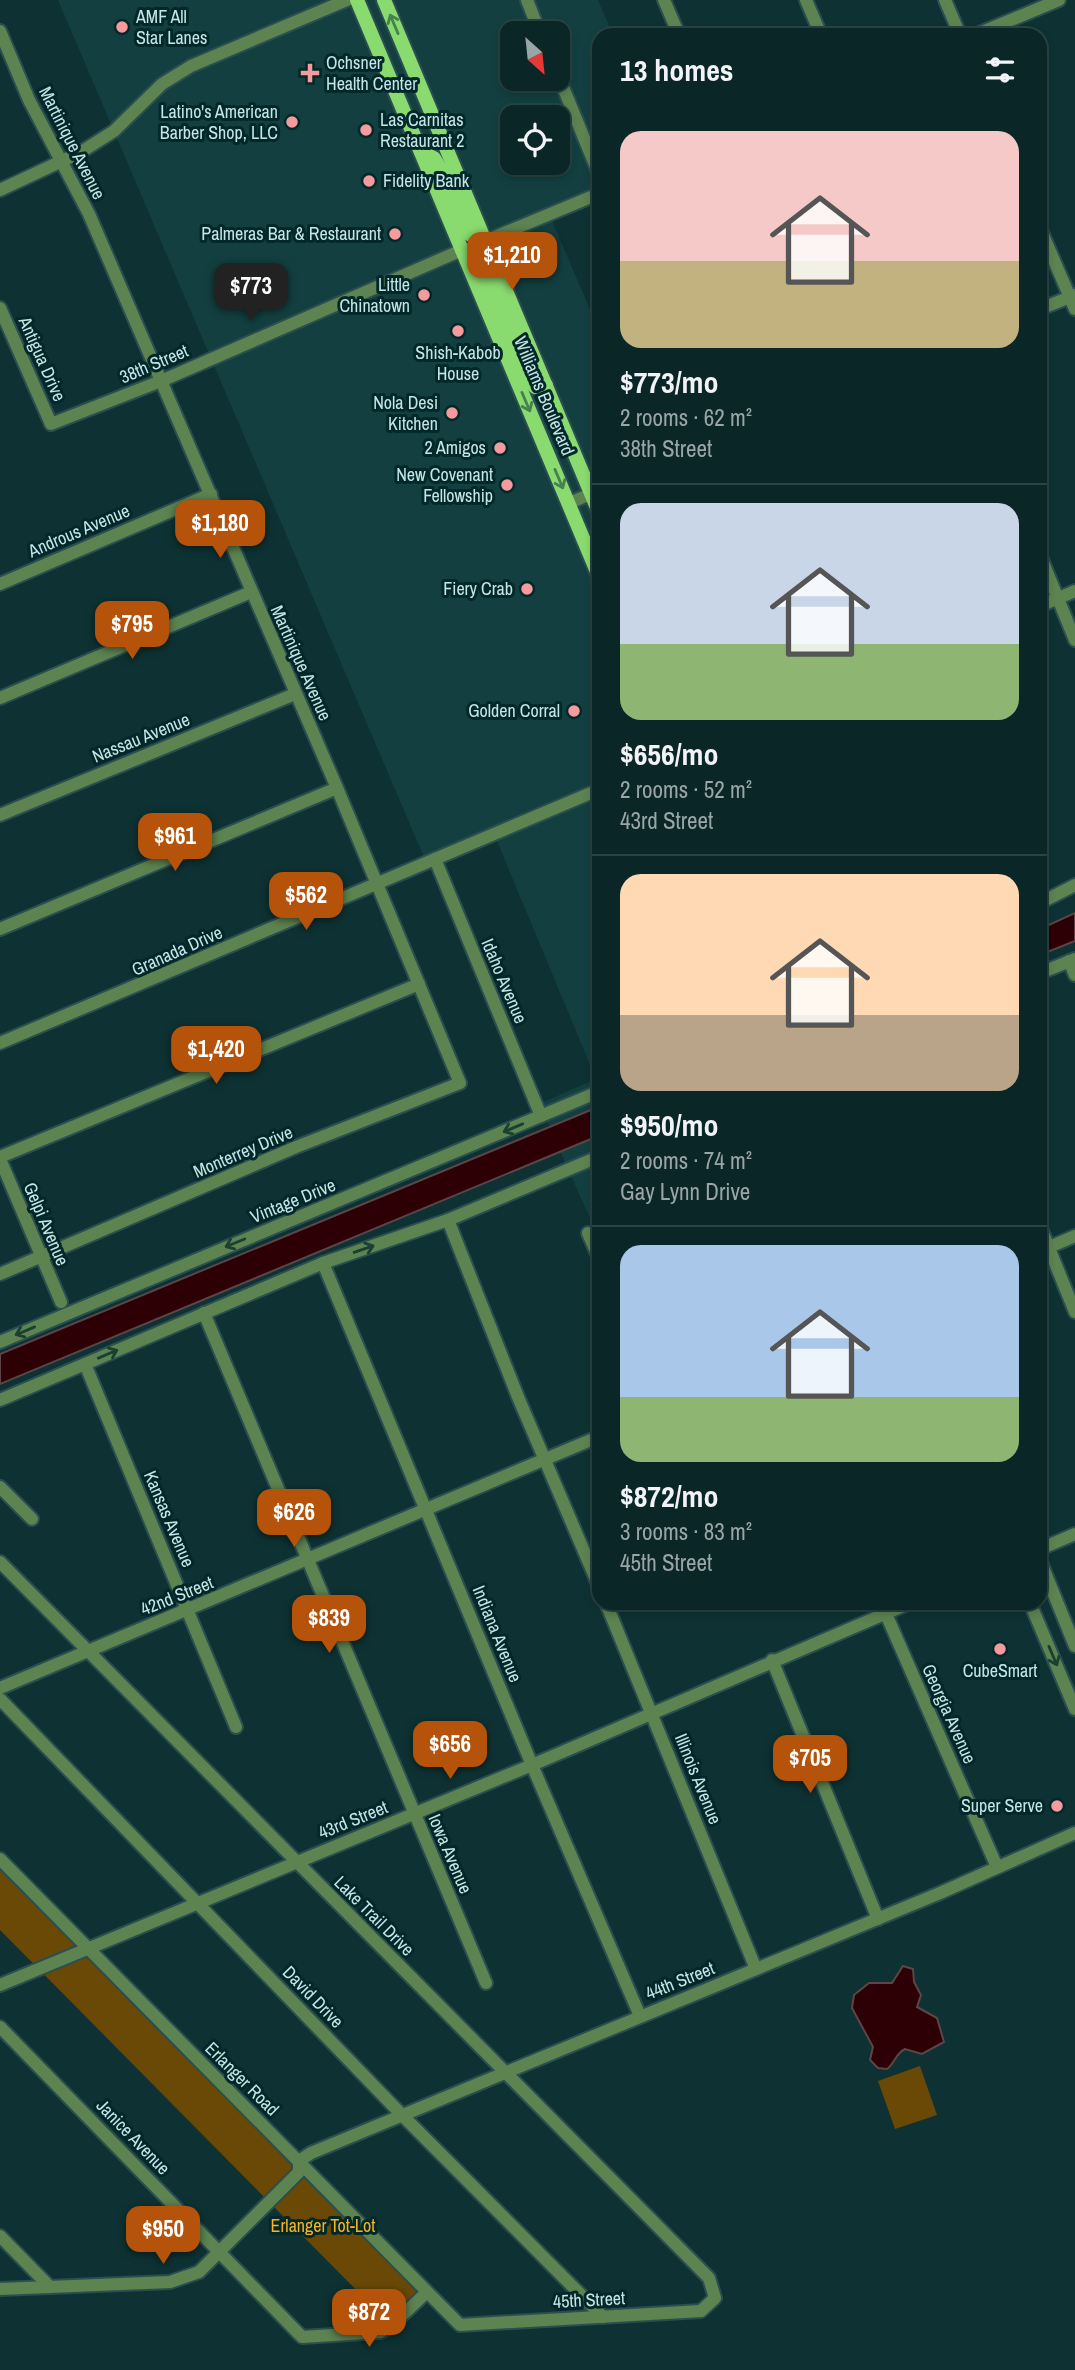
<!DOCTYPE html>
<meta charset="utf-8">
<style>
body{margin:0;font-family:"Archivo Narrow",sans-serif;background:#183232;color:#f1f3f6;height:100vh;display:flex;flex-direction:column;font-size:26px;white-space:nowrap}
*{box-sizing:border-box;margin:0}
p{font-size:23px;color:#99a5a7}
.icon{flex:none;width:38px;height:38px;fill:none;stroke:currentColor;stroke-width:2;stroke-linecap:round;stroke-linejoin:round}
.map{position:relative;flex:1;overflow:hidden}
.details{position:absolute;left:592px;top:28px;width:455px;height:1582px;display:flex;flex-direction:column;background:#0a2626;border-radius:21px;box-shadow:0 4px 10px #0003,0 0 0 2px #2a4343}
.details>*{flex:none}
.needle{width:46px;rotate:153deg}
.buttons{position:absolute;left:500px;top:21px;display:grid;gap:14px}
.buttons a{display:grid;place-items:center;width:70px;height:70px;border-radius:14px;background:#0a2626;box-shadow:0 4px 10px #0003,0 0 0 2px #2a4343;font-size:35px}
.price{position:absolute;translate:-50% -60px;padding:0 16px;border-radius:14px;background:#b45309;color:#fff;font-size:23px;line-height:46px;filter:drop-shadow(0 2px 4px #0008)}
.price::after{content:'';position:absolute;left:50%;top:42px;width:21px;height:16px;margin-left:-10px;background:inherit;clip-path:polygon(0 0,100% 0,50% 100%)}
.price.current{background:#222;color:#fff}
ul{padding:0;list-style:none}
li{display:grid;align-content:center;gap:14px;height:371px;padding:0 28px}
li+li{border-top:2px solid #2a4343}
li span{display:grid;place-items:center;height:217px;border-radius:21px;color:#555}
li>.icon{margin-inline-start:auto}
span .icon{width:126px;height:126px;fill:#fffc;stroke-width:1}
li b{font-size:30px}
h2{display:flex;justify-content:space-between;align-items:center;height:84px;padding:0 28px;font-size:30px}
.map>svg:first-child{display:block}
.built{fill:#133f40;fill-rule:evenodd}
.green{fill:#694905}
.water{fill:#2d0005;stroke:#5b4548;stroke-width:2}
.lines{fill:none;stroke-linecap:round;stroke-linejoin:round}
.minor-casing{stroke:#2b4f50;stroke-width:16}
.major-casing{stroke:#2b4f50;stroke-width:18}
.minor{stroke:#5d8350;stroke-width:12}
.major{stroke:#8adb6f;stroke-width:14}
.oneway{stroke:#46824c}
.oneway2{stroke:#1a3f33}
.poi-dot{fill:#f59b9d;stroke:#032829;stroke-width:2.5}
.labels{text-anchor:middle;stroke-width:6;stroke-linejoin:round;paint-order:stroke}
.poi-label{font-size:18px;fill:#c5e5e6;stroke:#032829;text-anchor:end}
.street-label{font-size:18px;fill:#c5e5e6;stroke:#032829}
.park-label{font-size:18px;fill:#fab320;stroke:#032829}
</style>
<div class="map">
<svg width="1075" height="2370" viewBox="0 0 1075 2370">
<rect width="100%" height="100%" fill="#0e3233"/>
<path class="built" d="M58,0H598L613,35H598V186L546,207L598,328V1236L539,1104L596,1079L497,841L429,869ZM513,33H558V79H513ZM513,117H558V163H513Z"/>
<g class="green">
<path d="M0,1868L419,2294L386,2320L0,1930Z"/>
<path d="M920,2066L937,2115L895,2129L878,2081Z"/>
</g>
<g class="water">
<path d="M1075,913V941L1040,955V929Z"/>
<path d="M598,1107V1136L0,1384V1354Z"/>
<path d="M903,1966L913,1969L914,1982L921,1995L917,2007L937,2018L944,2042L922,2054L905,2049C895,2054 895,2063 887,2069L878,2068L870,2060L873,2047L852,2008L854,1995L869,1983H892Z"/>
</g>
<g class="lines">
<g class="minor-casing">
<g id="minor">
<path d="M527,0L540,33"/>
<path d="M664,0L679,35"/>
<path d="M806,0L821,35"/>
<path d="M945,0L960,35"/>
<path d="M0,31L29,100L89,214L337,788L460,1083L296,1147L0,1274"/>
<path d="M975,35L1059,0"/>
<path d="M558,75L598,172"/>
<path d="M0,190L81,152L114,131L162,84L191,66L347,0"/>
<path d="M1040,228L1075,309"/>
<path d="M485,241L598,194"/>
<path d="M0,308L51,424L161,381L462,250"/>
<path d="M1040,309L1075,295"/>
<path d="M569,503L598,491"/>
<path d="M1040,555L1075,640"/>
<path d="M0,584L211,494"/>
<path d="M1040,606L1075,591"/>
<path d="M0,698L251,592"/>
<path d="M0,815L295,694"/>
<path d="M435,859L541,1116"/>
<path d="M1040,903L1075,885"/>
<path d="M0,929L337,788"/>
<path d="M1069,961L1075,975"/>
<path d="M1040,973L1075,959"/>
<path d="M0,1043L598,790"/>
<path d="M0,1157L419,984"/>
<path d="M0,1159L61,1302"/>
<path d="M448,1220L518,1397L598,1584"/>
<path d="M1040,1226L1075,1312"/>
<path d="M588,1233L598,1256"/>
<path d="M1040,1251L1075,1236"/>
<path d="M323,1263L532,1765L640,2016"/>
<path d="M204,1313L486,1983"/>
<path d="M0,1342L598,1092"/>
<path d="M85,1364L236,1727"/>
<path d="M0,1400L323,1263L448,1220L598,1157"/>
<path d="M0,1487L32,1519"/>
<path d="M1040,1549L1075,1534"/>
<path d="M1040,1560L1075,1646"/>
<path d="M0,1562L709,2278L715,2298L701,2311L460,2325L0,1859"/>
<path d="M606,1603L756,1969"/>
<path d="M1030,1603L1075,1709"/>
<path d="M886,1614L997,1867"/>
<path d="M772,1660L878,1919"/>
<path d="M0,1688L598,1437"/>
<path d="M0,1699L402,2115L603,2317"/>
<path d="M0,1985L532,1765L910,1603"/>
<path d="M0,2027L302,2337L380,2332L390,2327L427,2292"/>
<path d="M0,2236L50,2287"/>
<path d="M0,2289L170,2282L199,2272L299,2172V2161L311,2153L940,1893L1075,1833"/>
</g>
</g>
<g class="major-casing">
<g id="major">
<path d="M357,0L598,574"/>
<path d="M384,0L598,510"/>
<path d="M421,152L434,158L440,168L469,234L485,241"/>
<path d="M462,250L474,252L478,257L531,383L535,387L546,385"/>
</g>
</g>
<use href="#minor" class="minor"/>
<use href="#major" class="major"/>
</g>
<defs><path id="oneway-shaft" d="M-6 0H5M1.5-3L5.5 0L1.5 3" fill="none" stroke-width="1.6" stroke-linecap="round" stroke-linejoin="round" transform="scale(1.75)"/></defs>
<g class="oneway">
<use href="#oneway-shaft" transform="translate(394 24) rotate(-113)"/>
<use href="#oneway-shaft" transform="translate(526 402) rotate(67)"/>
<use href="#oneway-shaft" transform="translate(559 479) rotate(67)"/>
</g>
<g class="oneway2">
<use href="#oneway-shaft" transform="translate(513 1128) rotate(157)"/>
<use href="#oneway-shaft" transform="translate(235 1243) rotate(158)"/>
<use href="#oneway-shaft" transform="translate(364 1249) rotate(-19)"/>
<use href="#oneway-shaft" transform="translate(25 1331) rotate(157)"/>
<use href="#oneway-shaft" transform="translate(108 1354) rotate(-23)"/>
<use href="#oneway-shaft" transform="translate(1053 1656) rotate(67)"/>
</g>
<g class="poi-dot">
<circle cx="122" cy="27" r="7"/>
<path d="M306.5 62.5h7v7h7v7h-7v7h-7v-7h-7v-7h7z"/>
<circle cx="292" cy="122" r="7"/>
<circle cx="366" cy="130" r="7"/>
<circle cx="369" cy="181" r="7"/>
<circle cx="395" cy="234" r="7"/>
<circle cx="424" cy="295" r="7"/>
<circle cx="458" cy="331" r="7"/>
<circle cx="452" cy="413" r="7"/>
<circle cx="500" cy="448" r="7"/>
<circle cx="507" cy="485" r="7"/>
<circle cx="527" cy="589" r="7"/>
<circle cx="574" cy="711" r="7"/>
<circle cx="1000" cy="1649" r="7"/>
<circle cx="1057" cy="1806" r="7"/>
</g>
<g class="labels">
<g class="poi-label">
<text x="136" y="23" text-anchor="start">AMF All<tspan x="136" dy="21">Star Lanes</tspan></text>
<text x="326" y="69" text-anchor="start">Ochsner<tspan x="326" dy="21">Health Center</tspan></text>
<text x="278" y="118">Latino's American<tspan x="278" dy="21">Barber Shop, LLC</tspan></text>
<text x="380" y="126" text-anchor="start">Las Carnitas<tspan x="380" dy="21">Restaurant 2</tspan></text>
<text x="383" y="187" text-anchor="start">Fidelity Bank</text>
<text x="381" y="240">Palmeras Bar &amp; Restaurant</text>
<text x="410" y="291">Little<tspan x="410" dy="21">Chinatown</tspan></text>
<text x="458" y="359" text-anchor="middle">Shish-Kabob<tspan x="458" dy="21">House</tspan></text>
<text x="438" y="409">Nola Desi<tspan x="438" dy="21">Kitchen</tspan></text>
<text x="486" y="454">2 Amigos</text>
<text x="493" y="481">New Covenant<tspan x="493" dy="21">Fellowship</tspan></text>
<text x="513" y="595">Fiery Crab</text>
<text x="560" y="717">Golden Corral</text>
<text x="1000" y="1677" text-anchor="middle">CubeSmart</text>
<text x="1043" y="1812">Super Serve</text>
</g>
<g class="street-label">
<text transform="translate(72 143) rotate(63)" y="6">Martinique Avenue</text>
<text transform="translate(42 359) rotate(66)" y="6">Antigua Drive</text>
<text transform="translate(154 364) rotate(-23)" y="6">38th Street</text>
<text transform="translate(544 396) rotate(67)" y="6">Williams Boulevard</text>
<text transform="translate(79 531) rotate(-23)" y="6">Androus Avenue</text>
<text transform="translate(301 663) rotate(66)" y="6">Martinique Avenue</text>
<text transform="translate(141 738) rotate(-22)" y="6">Nassau Avenue</text>
<text transform="translate(177 951) rotate(-24)" y="6">Granada Drive</text>
<text transform="translate(504 981) rotate(67)" y="6">Idaho Avenue</text>
<text transform="translate(243 1152) rotate(-23)" y="6">Monterrey Drive</text>
<text transform="translate(293 1201) rotate(-22)" y="6">Vintage Drive</text>
<text transform="translate(46 1224) rotate(67)" y="6">Gelpi Avenue</text>
<text transform="translate(169 1519) rotate(67)" y="6">Kansas Avenue</text>
<text transform="translate(177 1596) rotate(-22)" y="6">42nd Street</text>
<text transform="translate(497 1634) rotate(68)" y="6">Indiana Avenue</text>
<text transform="translate(949 1714) rotate(66)" y="6">Georgia Avenue</text>
<text transform="translate(698 1779) rotate(68)" y="6">Illinois Avenue</text>
<text transform="translate(353 1820) rotate(-22)" y="6">43rd Street</text>
<text transform="translate(450 1854) rotate(67)" y="6">Iowa Avenue</text>
<text transform="translate(374 1916) rotate(45)" y="6">Lake Trail Drive</text>
<text transform="translate(680 1981) rotate(-22)" y="6">44th Street</text>
<text transform="translate(313 1997) rotate(46)" y="6">David Drive</text>
<text transform="translate(242 2079) rotate(45)" y="6">Erlanger Road</text>
<text transform="translate(133 2137) rotate(46)" y="6">Janice Avenue</text>
<text transform="translate(589 2300) rotate(-3)" y="6">45th Street</text>
</g>
<g class="park-label">
<text x="323" y="2232">Erlanger Tot-Lot</text>
</g>
</g>
</svg>
<div class="buttons">
<a><svg class="needle" viewBox="-14 -14 28 28"><path d="M0-13l5 13h-10z" fill="#e53935"/><path d="M0 13l5-13h-10z" fill="#99a5a7"/></svg></a>
<a><svg class="icon" aria-label="locate" viewBox="0 0 24 24"><circle cx="12" cy="12" r="6"/><path d="M12 2v4M12 18v4M2 12h4M18 12h4"/></svg></a>
</div>
<b class="price" style="left:512px;top:292px">$1,210</b>
<b class="price current" style="left:251px;top:323px">$773</b>
<b class="price" style="left:220px;top:560px">$1,180</b>
<b class="price" style="left:132px;top:661px">$795</b>
<b class="price" style="left:175px;top:873px">$961</b>
<b class="price" style="left:306px;top:932px">$562</b>
<b class="price" style="left:216px;top:1086px">$1,420</b>
<b class="price" style="left:294px;top:1549px">$626</b>
<b class="price" style="left:329px;top:1655px">$839</b>
<b class="price" style="left:450px;top:1781px">$656</b>
<b class="price" style="left:810px;top:1795px">$705</b>
<b class="price" style="left:163px;top:2266px">$950</b>
<b class="price" style="left:369px;top:2349px">$872</b>
<section class="details">
<h2>13 homes<svg class="icon" aria-label="filters" viewBox="0 0 24 24"><path d="M4 7h16M4 17h16"/><circle cx="9" cy="7" r="2"/><circle cx="15" cy="17" r="2"/></svg></h2>
<ul>
<li><span style="background:linear-gradient(#f6c9c9 60%,#c2b280 0)"><svg class="icon" aria-label="home" viewBox="0 0 24 24"><path d="M3 11l9-7 9 7M6 9v11h12V9"/></svg></span><div><b>$773/mo</b><p>2 rooms · 62 m²</p><p>38th Street</p></div></li>
<li><span style="background:linear-gradient(#c9d6e8 65%,#8fb573 0)"><svg class="icon" aria-label="home" viewBox="0 0 24 24"><path d="M3 11l9-7 9 7M6 9v11h12V9"/></svg></span><div><b>$656/mo</b><p>2 rooms · 52 m²</p><p>43rd Street</p></div></li>
<li><span style="background:linear-gradient(#ffd9b3 65%,#b9a48a 0)"><svg class="icon" aria-label="home" viewBox="0 0 24 24"><path d="M3 11l9-7 9 7M6 9v11h12V9"/></svg></span><div><b>$950/mo</b><p>2 rooms · 74 m²</p><p>Gay Lynn Drive</p></div></li>
<li><span style="background:linear-gradient(#a9c7e8 70%,#8fb573 0)"><svg class="icon" aria-label="home" viewBox="0 0 24 24"><path d="M3 11l9-7 9 7M6 9v11h12V9"/></svg></span><div><b>$872/mo</b><p>3 rooms · 83 m²</p><p>45th Street</p></div></li>
</ul>
</section>
</div>
